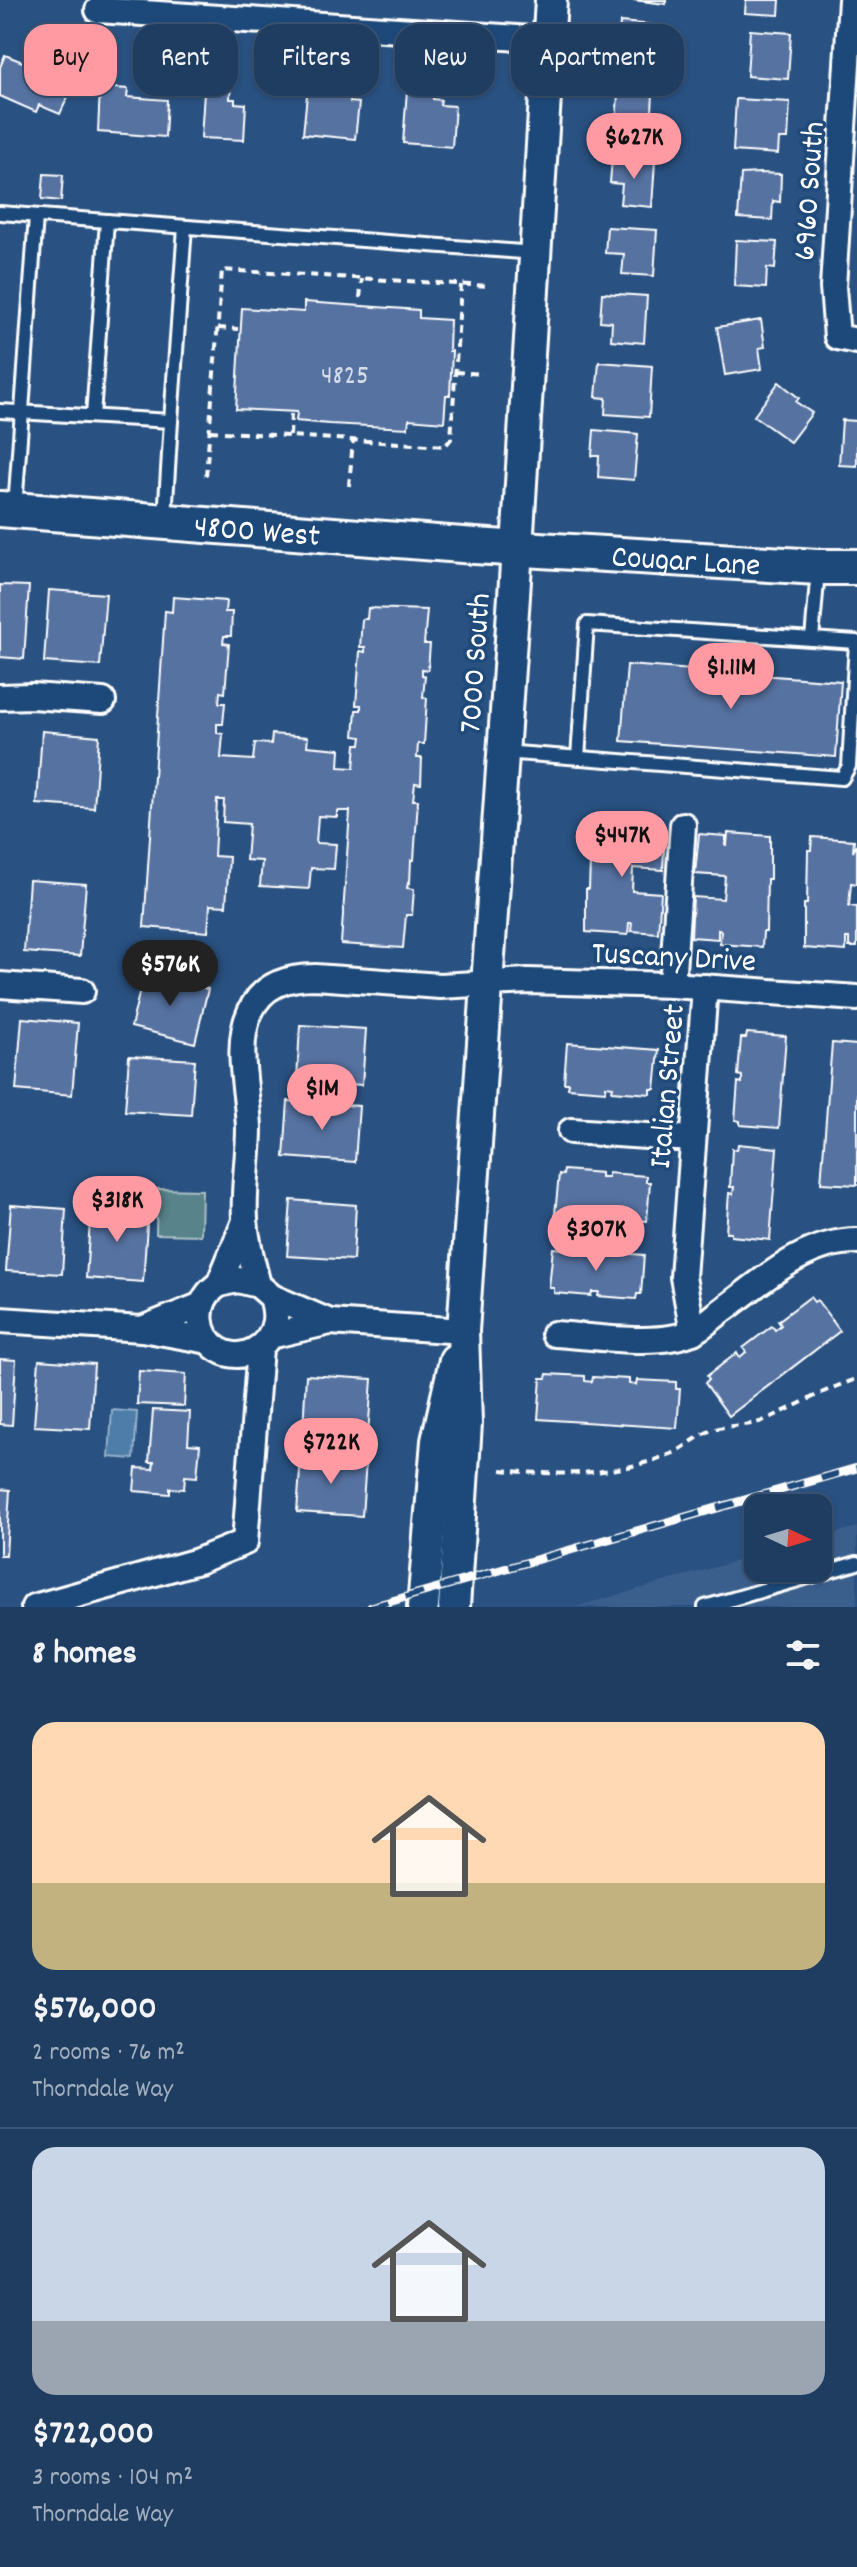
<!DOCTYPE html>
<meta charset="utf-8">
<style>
body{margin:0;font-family:Dekko,sans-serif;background:#2c486a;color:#f1f3f6;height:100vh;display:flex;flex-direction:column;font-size:30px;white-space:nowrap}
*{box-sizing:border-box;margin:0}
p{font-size:26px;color:#a1aebd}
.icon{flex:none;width:44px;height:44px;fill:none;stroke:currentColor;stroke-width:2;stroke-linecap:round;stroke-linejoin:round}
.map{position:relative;height:1607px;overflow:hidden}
.side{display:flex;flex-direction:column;background:#1f3d61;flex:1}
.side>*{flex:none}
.guide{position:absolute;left:24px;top:24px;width:810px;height:72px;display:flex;gap:16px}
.needle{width:52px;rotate:94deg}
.controls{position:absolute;left:744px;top:1494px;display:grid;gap:16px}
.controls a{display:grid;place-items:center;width:88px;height:88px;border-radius:16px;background:#1f3d61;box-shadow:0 2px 6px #0004,0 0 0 2px #3c5676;font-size:40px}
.price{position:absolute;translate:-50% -68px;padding:0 18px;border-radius:28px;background:#ff9aa2;color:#111;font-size:26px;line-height:52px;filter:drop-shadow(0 2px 4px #0008)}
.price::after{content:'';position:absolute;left:50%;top:48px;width:24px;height:18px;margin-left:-12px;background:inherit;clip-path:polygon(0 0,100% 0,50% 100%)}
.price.active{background:#222;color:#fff}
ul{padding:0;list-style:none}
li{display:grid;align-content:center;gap:16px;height:424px;padding:0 32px}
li+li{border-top:2px solid #3c5676}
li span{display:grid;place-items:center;height:248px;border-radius:24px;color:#555}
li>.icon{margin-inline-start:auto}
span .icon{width:144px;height:144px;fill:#fffc;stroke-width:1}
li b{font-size:34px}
h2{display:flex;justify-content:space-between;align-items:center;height:96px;padding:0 32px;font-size:34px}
.pill{padding:0 28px;border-radius:24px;background:#1f3d61;box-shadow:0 2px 6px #0004,0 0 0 2px #3c5676;font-size:28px;line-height:72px}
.pill.active{background:#ff9aa2;color:#111}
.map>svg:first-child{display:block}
.built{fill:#3a5e8d}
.green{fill:#59838a;stroke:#acc1c4;stroke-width:2}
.water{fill:#4e7da8;stroke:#95b1cb;stroke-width:2}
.building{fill:#5672a1;stroke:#fff;stroke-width:2}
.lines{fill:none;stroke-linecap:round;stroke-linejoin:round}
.service-casing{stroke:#fff;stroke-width:18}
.minor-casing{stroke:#fff;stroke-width:30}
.tertiary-casing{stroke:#fff;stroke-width:36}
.secondary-casing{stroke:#fff;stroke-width:40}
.path{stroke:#fff;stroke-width:4;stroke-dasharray:8 6;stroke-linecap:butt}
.service{stroke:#1f4a7a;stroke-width:12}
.minor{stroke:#1f4a7a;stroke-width:24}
.tertiary{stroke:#1f4a7a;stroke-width:30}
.secondary{stroke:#1f4a7a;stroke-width:34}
.rail-casing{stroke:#fff;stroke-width:9}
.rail{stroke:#1f4a7a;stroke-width:6;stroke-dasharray:18;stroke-linecap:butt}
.labels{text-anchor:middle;stroke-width:7;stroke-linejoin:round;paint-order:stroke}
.number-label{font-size:28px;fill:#d5dce8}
.street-label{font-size:32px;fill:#fff;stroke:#1f4a7a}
</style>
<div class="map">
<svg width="857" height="1607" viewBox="0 0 857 1607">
<rect width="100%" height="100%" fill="#295181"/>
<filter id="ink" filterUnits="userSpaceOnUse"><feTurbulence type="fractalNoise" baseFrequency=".0125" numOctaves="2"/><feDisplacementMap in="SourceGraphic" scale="16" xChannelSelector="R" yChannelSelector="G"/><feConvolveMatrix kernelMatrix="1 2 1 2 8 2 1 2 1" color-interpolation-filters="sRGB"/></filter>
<g filter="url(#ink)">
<path class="built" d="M857,1527V1607H575L758,1555V1568H818V1538Z"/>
<path class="green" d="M157,1189L202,1190L201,1235L156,1234Z"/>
<path class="water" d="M112,1410L137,1412L134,1459L109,1457Z"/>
<g class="building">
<path d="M633,0H666V4Z"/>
<path d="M746,0H780L779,15L745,13Z"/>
<path d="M620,22L665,26L661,72L631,69L633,50L618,49Z"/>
<path d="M750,30L791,33L788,79L747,76Z"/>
<path d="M5,55L53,74L51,79L72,88L60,114L39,105L36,112L0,96V67Z"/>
<path d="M205,77L231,79L230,99H235V103L246,104L244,140L201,138Z"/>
<path d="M308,85L335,87V92L351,94L350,102L359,103L355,139L303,134Z"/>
<path d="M100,87L128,89L127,97L167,100L165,137L98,132Z"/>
<path d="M407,90L433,92V99L441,100L440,105L455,106L452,147L403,143Z"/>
<path d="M618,93L653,94L650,145L615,143Z"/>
<path d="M736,99L790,102L788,139H779L778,154L733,151Z"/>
<path d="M612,158L655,161L652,207L620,204L622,184L610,183Z"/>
<path d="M760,173L781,174L780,202L773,201L772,220L738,218L741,174Z"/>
<path d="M44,174L63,175L61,201L42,199Z"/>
<path d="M607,227L657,230L654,276L622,274L624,254L605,253Z"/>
<path d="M736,240L777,242L775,269L767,268L766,288L734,286Z"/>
<path d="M602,293L647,296L644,343L611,340L612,322L600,321Z"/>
<path d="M304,302L419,310V318L450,320L449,351H452L450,395H446L444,422L409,419L408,428L329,424L296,421L297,412L236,409L242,308L304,312Z"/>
<path d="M761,320L765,347L759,348L762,369L725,375L717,327Z"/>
<path d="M599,362L652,366L649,417L605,414L606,398L596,397Z"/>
<path d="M779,382L799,398L796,402L812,413L790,442L754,416Z"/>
<path d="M842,420L857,421V466L839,465Z"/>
<path d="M594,430L638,434L634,480L598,477L599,456H592Z"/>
<path d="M0,585L29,586L24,659L0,657Z"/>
<path d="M49,590L106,594L100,666L44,662Z"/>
<path d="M173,597L226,601L225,612H232L231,636H224L223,643L229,644L225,693L220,692L219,703H225L223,724H217V733L223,734L221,758L253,760L255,743L271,744L272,734L308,737L307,746L340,749L339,767L354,768L356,744H361L362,737L354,736L356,710H361V705H356L360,651L365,652V647H360L362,619H367L368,608L427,610L424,644H430L428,670L422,669V675L425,676L423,697L427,698L424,744H418L417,758H422L421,784L415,783L413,800H418L414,860H411L410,883L408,882L407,888L414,889L412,915H406L403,948L341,944L350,811H337V817L318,816L316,843L336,844L334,869L311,868L309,889L260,886L262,861L246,860L249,824L223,822L224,800H217L214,856L229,857L226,906L210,905L208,932L144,927L165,611L172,612Z"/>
<path d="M627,665L841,681L836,757L621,741Z"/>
<path d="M42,731L99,736L94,808L37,804Z"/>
<path d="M594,821L636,825L635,837H638V828L665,830L663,870L633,868L632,891L661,893L658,933L631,931L632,923H629L628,935L586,932V889H589L591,835H593Z"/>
<path d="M728,833L770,836V879H767L766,932H763L762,947L720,944L721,931L718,930V939L691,937L693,897L723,899L725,876L695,874L699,834L726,836L725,845H727Z"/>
<path d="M812,837L854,840L853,852L857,844V884L851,883L849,906L857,907V947H849V938H846V951L804,948V904H807L808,850H811Z"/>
<path d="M29,880L86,884L80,956L24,952Z"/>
<path d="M144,973L208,989L195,1043L131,1027Z"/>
<path d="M22,1018L78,1023L72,1095L16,1090Z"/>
<path d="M300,1025L366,1029L362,1085L297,1080Z"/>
<path d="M747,1033L786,1036L779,1128L740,1125V1121L735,1120L738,1082L742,1083V1076L738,1075L741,1038H746Z"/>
<path d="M567,1043L659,1050L655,1089H651V1094L612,1091L613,1087L606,1086V1091L568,1088L569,1083H564Z"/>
<path d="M832,1043L857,1045V1185L821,1183Z"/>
<path d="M129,1056L195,1060L191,1115L125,1111Z"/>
<path d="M288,1101L359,1106L355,1162L284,1157Z"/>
<path d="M738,1144L777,1148L770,1240L731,1236V1232H726L729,1193L733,1194L734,1187H730L732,1149L737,1150Z"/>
<path d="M564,1170L601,1173V1177H608V1173L646,1176V1182H650L647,1221L555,1214L559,1174L563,1175Z"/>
<path d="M291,1200L356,1205L353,1260L287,1256Z"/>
<path d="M11,1205L66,1209L62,1274L6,1271Z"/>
<path d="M91,1207L148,1211L143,1282L86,1278Z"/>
<path d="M553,1248L644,1255L641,1294H637L636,1299L598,1296L599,1292H592L591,1296L554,1293V1288H549Z"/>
<path d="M810,1297L814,1302L817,1300L840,1331L729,1416L705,1383L709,1379L707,1376L737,1353L740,1357L746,1352L743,1348L772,1326L775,1330L781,1325L778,1321Z"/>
<path d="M0,1359L16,1360L12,1425L0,1424Z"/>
<path d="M39,1360L94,1364L90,1429L34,1426Z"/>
<path d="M139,1371L186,1374L184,1406L137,1404Z"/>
<path d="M547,1374L585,1376V1381L592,1382L593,1377L629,1379V1384L636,1385L637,1380L676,1382V1389H680L677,1428L538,1419L541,1378H546Z"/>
<path d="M306,1375L372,1379L368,1435L303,1430Z"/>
<path d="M153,1410L190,1412L188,1444L200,1445L197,1477L185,1476L184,1489L170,1488V1494L134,1491L136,1468L153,1469L154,1462H149Z"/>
<path d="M301,1456L366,1461L362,1516L297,1512Z"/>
<path d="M0,1489L10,1490L6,1555H0Z"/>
</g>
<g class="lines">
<g class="service-casing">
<g id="service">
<path d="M0,213L535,253"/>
<path d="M0,411L171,421L185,227"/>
<path d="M93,416L107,221"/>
<path d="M15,508L36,216"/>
<path d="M165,518L171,421"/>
<path d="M812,639L818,570"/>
<path d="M503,752L842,778L849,766L856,642L587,624L578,758"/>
<path d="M705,1607L857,1563"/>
</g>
</g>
<g class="minor-casing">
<g id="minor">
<path d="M851,0L833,287L837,337L857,341"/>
<path d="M98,10L548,40"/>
<path d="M0,697L32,696L103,701"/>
<path d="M0,985L82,991"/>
<path d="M672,985L683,825"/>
<path d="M571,1131L692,1139"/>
<path d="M238,1280L258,1285L272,1297C274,1304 276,1314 275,1321C271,1347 242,1364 219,1350C196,1336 194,1303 215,1287C222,1282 230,1282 238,1280Z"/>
<path d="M219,1284L245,1221"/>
<path d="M258,1285C253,1264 246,1241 245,1219C243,1189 249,1158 249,1128C248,1092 234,1047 250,1012C262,985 286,977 315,977L440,986L527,981L672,985L857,998"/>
<path d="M272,1297L330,1322"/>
<path d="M0,1320L142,1329L209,1341"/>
<path d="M142,1329L202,1305"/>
<path d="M693,1332L683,1277L705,987"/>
<path d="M554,1334C592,1336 660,1348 694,1331C704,1326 714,1316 724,1309C764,1280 805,1241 857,1241"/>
<path d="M270,1336L330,1322L463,1331"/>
<path d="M34,1607L198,1561L245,1542L260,1348"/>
</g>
</g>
<g class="tertiary-casing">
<g id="tertiary">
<path d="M423,1607L437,1441L455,1360"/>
<path d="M454,1607L466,1423L463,1331L514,596L551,0"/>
</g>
</g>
<g class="secondary-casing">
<g id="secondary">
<path id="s1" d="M0,509L475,546L818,567H857"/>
</g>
</g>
<g class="path">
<path d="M360,298L362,279"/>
<path d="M218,328L238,329"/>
<path d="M455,372L483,374"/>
<path d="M210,431L445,446L451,439L461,285"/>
<path d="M290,436L291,414"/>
<path d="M206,476L222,270L489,286"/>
<path d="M349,486L353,440"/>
<path d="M501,1470C558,1476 616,1476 671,1454C686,1448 697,1435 713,1430C731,1423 749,1428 767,1419C797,1406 825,1389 857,1379"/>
</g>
<use href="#service" class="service"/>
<use href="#minor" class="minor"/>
<use href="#tertiary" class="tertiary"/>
<use href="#secondary" class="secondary"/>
<g class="rail-casing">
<path id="rail" d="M371,1607L857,1468"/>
</g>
<use href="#rail" class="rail"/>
</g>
</g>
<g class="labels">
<g class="number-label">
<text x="345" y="383">4825</text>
</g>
<g class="street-label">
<text transform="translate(807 191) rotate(-86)" y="11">6960 South</text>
<text dy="11" stroke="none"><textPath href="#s1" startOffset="258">4800 West</textPath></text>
<text dy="11" stroke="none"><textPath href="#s1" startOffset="688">Cougar Lane</textPath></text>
<text transform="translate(473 663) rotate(-86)" y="11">7000 South</text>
<text transform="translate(674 955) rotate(3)" y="11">Tuscany Drive</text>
<text transform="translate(665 1086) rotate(-85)" y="11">Italian Street</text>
</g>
</g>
</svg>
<div class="controls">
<a><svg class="needle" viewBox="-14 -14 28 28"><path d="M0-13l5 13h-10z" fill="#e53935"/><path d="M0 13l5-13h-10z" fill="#a1aebd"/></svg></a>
</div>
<b class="price" style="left:634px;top:181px">$627K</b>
<b class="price" style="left:731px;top:711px">$1.11M</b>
<b class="price" style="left:622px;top:879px">$447K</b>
<b class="price active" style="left:170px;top:1008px">$576K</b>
<b class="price" style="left:322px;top:1132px">$1M</b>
<b class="price" style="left:117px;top:1244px">$318K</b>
<b class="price" style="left:596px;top:1273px">$307K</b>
<b class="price" style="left:331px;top:1486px">$722K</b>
<div class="guide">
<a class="pill active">Buy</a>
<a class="pill">Rent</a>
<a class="pill">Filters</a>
<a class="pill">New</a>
<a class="pill">Apartment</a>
</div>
</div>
<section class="side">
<h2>8 homes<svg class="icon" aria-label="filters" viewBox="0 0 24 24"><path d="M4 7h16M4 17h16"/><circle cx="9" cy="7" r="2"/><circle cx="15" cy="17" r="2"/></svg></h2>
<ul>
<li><span style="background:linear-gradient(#ffd9b3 65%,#c2b280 0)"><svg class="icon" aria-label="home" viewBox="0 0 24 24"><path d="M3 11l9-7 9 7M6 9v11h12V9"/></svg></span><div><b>$576,000</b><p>2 rooms · 76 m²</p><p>Thorndale Way</p></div></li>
<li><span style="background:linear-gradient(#c9d6e8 70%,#9aa5b1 0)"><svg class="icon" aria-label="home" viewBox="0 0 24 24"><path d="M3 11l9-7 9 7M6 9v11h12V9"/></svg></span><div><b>$722,000</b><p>3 rooms · 104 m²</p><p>Thorndale Way</p></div></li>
</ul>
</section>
